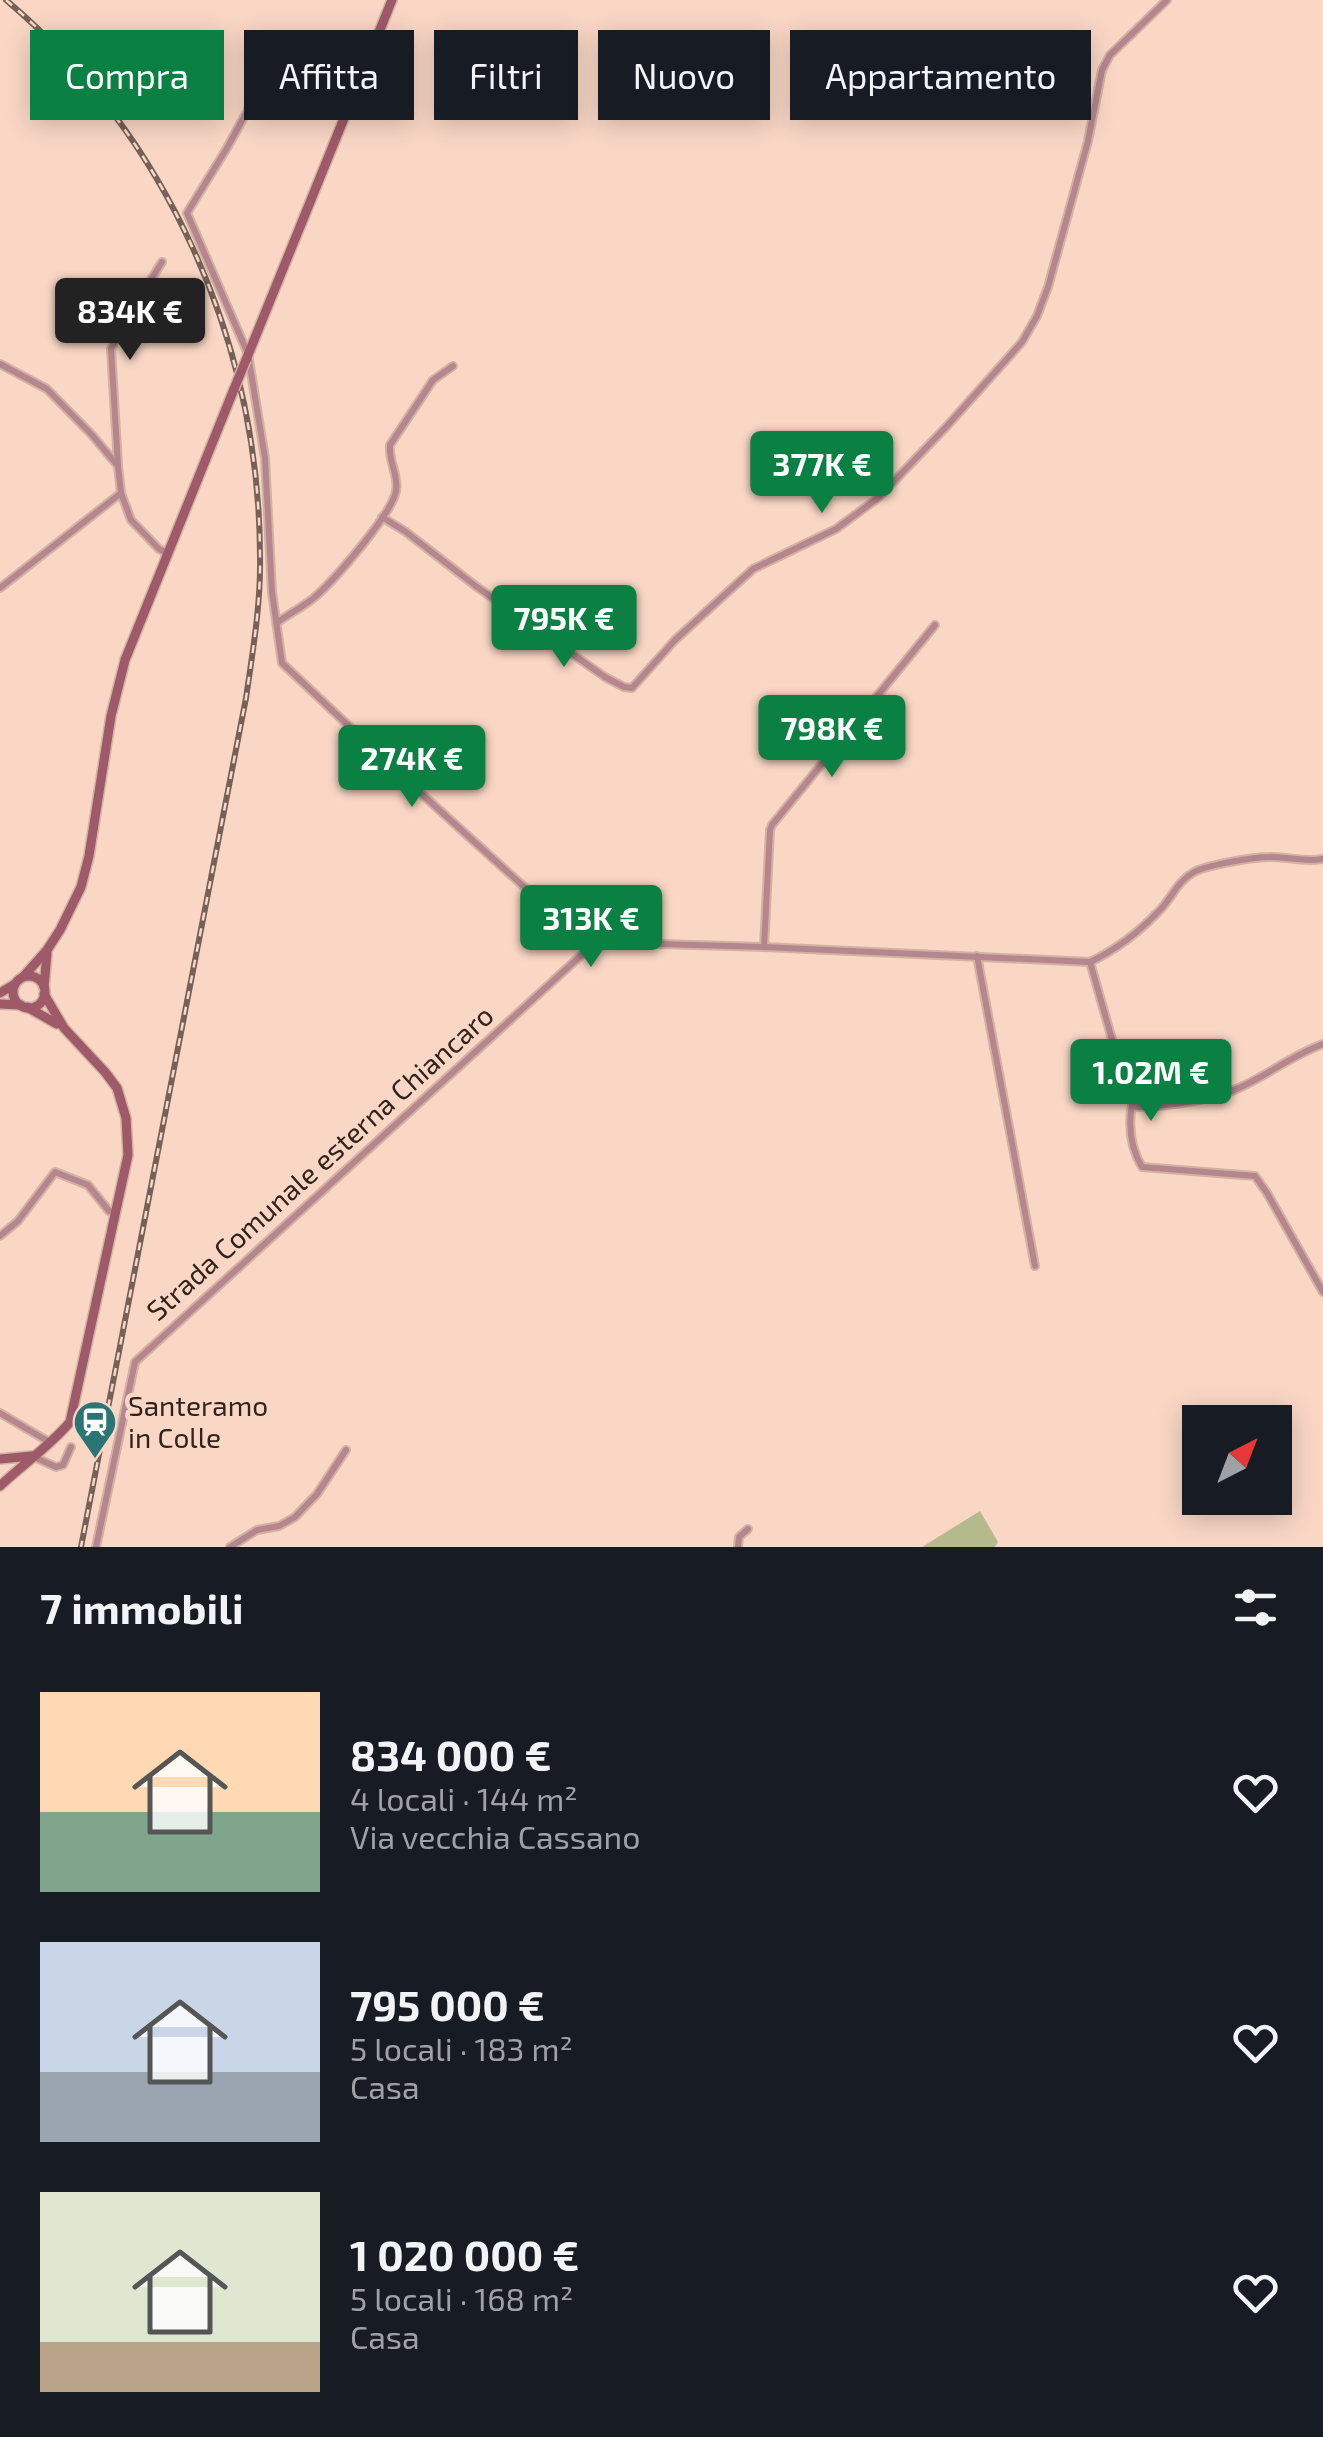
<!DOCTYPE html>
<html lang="it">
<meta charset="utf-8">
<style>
body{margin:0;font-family:"Exo 2",sans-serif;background:#20242c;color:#f1f3f6;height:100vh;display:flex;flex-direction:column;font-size:38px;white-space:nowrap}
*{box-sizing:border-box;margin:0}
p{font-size:32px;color:#9ea1a6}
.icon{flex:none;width:55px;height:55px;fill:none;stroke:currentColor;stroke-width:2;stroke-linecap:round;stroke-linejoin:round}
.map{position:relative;height:1547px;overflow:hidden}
.details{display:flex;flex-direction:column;background:#171b24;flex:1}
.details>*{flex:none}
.guide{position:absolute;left:30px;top:30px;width:1265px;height:90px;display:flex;gap:20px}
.needle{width:65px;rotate:42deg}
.controls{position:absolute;left:1182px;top:1405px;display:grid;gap:20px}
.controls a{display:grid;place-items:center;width:110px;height:110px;border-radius:0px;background:#171b24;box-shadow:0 5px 25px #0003;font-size:50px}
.price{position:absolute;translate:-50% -85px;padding:0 22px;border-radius:10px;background:#0b8043;color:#fff;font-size:32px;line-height:65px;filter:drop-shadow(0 2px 5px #0008)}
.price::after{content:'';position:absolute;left:50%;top:60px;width:30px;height:22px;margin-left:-15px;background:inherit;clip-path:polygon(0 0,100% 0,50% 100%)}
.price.on{background:#222;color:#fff}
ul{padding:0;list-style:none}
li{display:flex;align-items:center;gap:30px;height:250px;padding:0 40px}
li span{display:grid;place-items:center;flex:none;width:280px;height:200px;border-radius:0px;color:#555}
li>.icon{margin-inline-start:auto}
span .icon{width:120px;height:120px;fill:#fffc;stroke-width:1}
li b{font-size:42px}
h2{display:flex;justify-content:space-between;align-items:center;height:120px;padding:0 40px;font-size:42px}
.tag{padding:0 35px;border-radius:0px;background:#171b24;box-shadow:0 5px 25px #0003;font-size:35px;line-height:90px}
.tag.on{background:#0b8043;color:#fff}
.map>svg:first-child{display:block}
.green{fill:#b4ba8c}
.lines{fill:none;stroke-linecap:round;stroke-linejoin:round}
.street-casing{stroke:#d2b3a3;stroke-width:10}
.secondary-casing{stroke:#d2b3a3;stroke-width:12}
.street{stroke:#b6868f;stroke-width:6}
.secondary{stroke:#9f5a69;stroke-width:9}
.rail-casing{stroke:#756157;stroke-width:6}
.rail{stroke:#fad7c5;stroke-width:2.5;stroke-dasharray:8;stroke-linecap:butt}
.secondary-bridge-casing{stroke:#d2b3a3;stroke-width:12;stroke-linecap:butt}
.secondary-bridge{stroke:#9f5a69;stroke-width:9}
.labels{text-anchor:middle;stroke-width:9;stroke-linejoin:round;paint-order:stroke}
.street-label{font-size:28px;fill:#30231d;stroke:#fad7c5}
.poi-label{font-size:28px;fill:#30231d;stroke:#fad7c5;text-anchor:start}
</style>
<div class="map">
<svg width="1323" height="1547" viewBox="0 0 1323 1547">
<rect width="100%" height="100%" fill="#fad7c5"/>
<path class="green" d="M980,1511L998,1542L995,1547H922Z"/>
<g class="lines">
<g class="street-casing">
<g id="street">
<path d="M261,86L227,148L187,213L248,354L265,458L272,592L282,663L403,777L576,934L591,942"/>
<path d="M0,364L47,389L92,435L118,466L121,493L131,520L159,549L167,553"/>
<path d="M118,465L111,349L127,318L162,262"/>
<path d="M382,517L406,532L477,587L605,677L624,687L632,688L675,640L753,569L836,529L878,498L947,426L1022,342L1037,316L1048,287L1088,141L1102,70L1110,55L1167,0"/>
<path d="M0,588L121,493"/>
<path d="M278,622C290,613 305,606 316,596C335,579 392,514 396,491C399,475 388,461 390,445L433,380L453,366"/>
<path d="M764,947L770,830L772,825L935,625"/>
<path d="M977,956L1035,1266"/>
<path d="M1090,962L1129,1099L1136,1107C1168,1106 1217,1100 1245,1085C1272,1072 1295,1054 1323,1044"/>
<path d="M1132,1104C1128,1127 1130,1147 1142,1167L1255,1176L1267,1193L1323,1292"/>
<path d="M0,1236L18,1221L55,1172L88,1185L109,1211L115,1212"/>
<path d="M0,1413L51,1443"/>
<path d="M32,1456L56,1467L63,1465L71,1447"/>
<path d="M96,1547L135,1362L587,950L591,942L764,947L1090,962C1115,950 1139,932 1158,912C1172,899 1176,882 1194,872C1207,865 1254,857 1269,857C1288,856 1304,863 1323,859"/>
<path d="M230,1547L257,1530L279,1526L295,1517L317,1494L346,1450"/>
<path d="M738,1547L739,1537L748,1529"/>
</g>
</g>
<g class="secondary-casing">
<g id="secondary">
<path d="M246,360L392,0"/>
<path d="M24,976L47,950L60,930L81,887L89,856L111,716L125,660L234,389"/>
<circle cx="29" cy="992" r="16"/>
<path d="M44,987L47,953"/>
<path d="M0,993L15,984"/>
<path d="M0,1004L21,1005"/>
<path d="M27,1007L57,1024"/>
<path d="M0,1459L32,1456"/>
<path d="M0,1486C23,1464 50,1446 70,1422L128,1155L126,1118L117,1088L105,1072L64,1028L44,994"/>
</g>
</g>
<use href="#street" class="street"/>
<use href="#secondary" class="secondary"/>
<g class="rail-casing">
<path id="rail" d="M6,0C168,137 259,343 260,555C261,603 253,650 246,698L81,1547"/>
</g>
<use href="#rail" class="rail"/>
<g class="secondary-bridge-casing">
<path id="secondary-bridge" d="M234,389L246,360"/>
</g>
<use href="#secondary-bridge" class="secondary-bridge"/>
</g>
<defs>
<g id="station-pin" transform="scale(2.25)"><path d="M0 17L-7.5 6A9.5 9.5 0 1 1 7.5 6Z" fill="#2b7575" stroke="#fad7c5"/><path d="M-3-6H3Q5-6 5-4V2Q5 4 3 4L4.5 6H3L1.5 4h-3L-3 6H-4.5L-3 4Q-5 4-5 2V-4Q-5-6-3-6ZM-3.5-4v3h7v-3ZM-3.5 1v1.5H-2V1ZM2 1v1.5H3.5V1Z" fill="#fff"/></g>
</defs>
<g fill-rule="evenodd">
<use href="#station-pin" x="95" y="1422"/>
</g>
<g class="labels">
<g class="street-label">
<text transform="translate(320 1163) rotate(-42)" y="10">Strada Comunale esterna Chiancaro</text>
</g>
<g class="poi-label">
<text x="128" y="1416">Santeramo<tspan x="128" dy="32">in Colle</tspan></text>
</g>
</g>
</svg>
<div class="controls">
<a><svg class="needle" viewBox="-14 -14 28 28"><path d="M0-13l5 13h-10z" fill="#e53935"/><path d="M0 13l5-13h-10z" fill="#9ea1a6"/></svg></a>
</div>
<b class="price on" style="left:130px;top:363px">834K €</b>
<b class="price" style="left:822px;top:516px">377K €</b>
<b class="price" style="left:564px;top:670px">795K €</b>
<b class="price" style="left:832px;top:780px">798K €</b>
<b class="price" style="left:412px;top:810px">274K €</b>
<b class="price" style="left:591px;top:970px">313K €</b>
<b class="price" style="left:1151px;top:1124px">1.02M €</b>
<div class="guide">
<a class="tag on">Compra</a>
<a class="tag">Affitta</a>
<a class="tag">Filtri</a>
<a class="tag">Nuovo</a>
<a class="tag">Appartamento</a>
</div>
</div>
<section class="details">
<h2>7 immobili<svg class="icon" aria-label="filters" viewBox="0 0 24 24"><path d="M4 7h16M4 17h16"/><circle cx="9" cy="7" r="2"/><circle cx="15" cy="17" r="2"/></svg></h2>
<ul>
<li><span style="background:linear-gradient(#ffd9b3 60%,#7fa58c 0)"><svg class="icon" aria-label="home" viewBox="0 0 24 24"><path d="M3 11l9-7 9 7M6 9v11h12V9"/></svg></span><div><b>834 000 €</b><p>4 locali · 144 m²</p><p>Via vecchia Cassano</p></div><svg class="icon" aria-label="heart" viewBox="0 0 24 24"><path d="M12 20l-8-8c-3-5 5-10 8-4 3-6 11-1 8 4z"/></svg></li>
<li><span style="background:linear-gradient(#c9d6e8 65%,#9aa5b1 0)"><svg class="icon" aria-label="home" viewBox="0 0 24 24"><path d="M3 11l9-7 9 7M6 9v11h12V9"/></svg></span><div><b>795 000 €</b><p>5 locali · 183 m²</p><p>Casa</p></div><svg class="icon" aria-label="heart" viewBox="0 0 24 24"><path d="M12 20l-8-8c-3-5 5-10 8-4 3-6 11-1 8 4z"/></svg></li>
<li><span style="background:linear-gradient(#dfe7d0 75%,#b9a48a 0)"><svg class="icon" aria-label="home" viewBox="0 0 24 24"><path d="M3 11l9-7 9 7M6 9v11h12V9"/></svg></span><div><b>1 020 000 €</b><p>5 locali · 168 m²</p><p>Casa</p></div><svg class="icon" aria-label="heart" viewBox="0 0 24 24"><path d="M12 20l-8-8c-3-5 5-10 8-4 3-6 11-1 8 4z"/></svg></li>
</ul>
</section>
